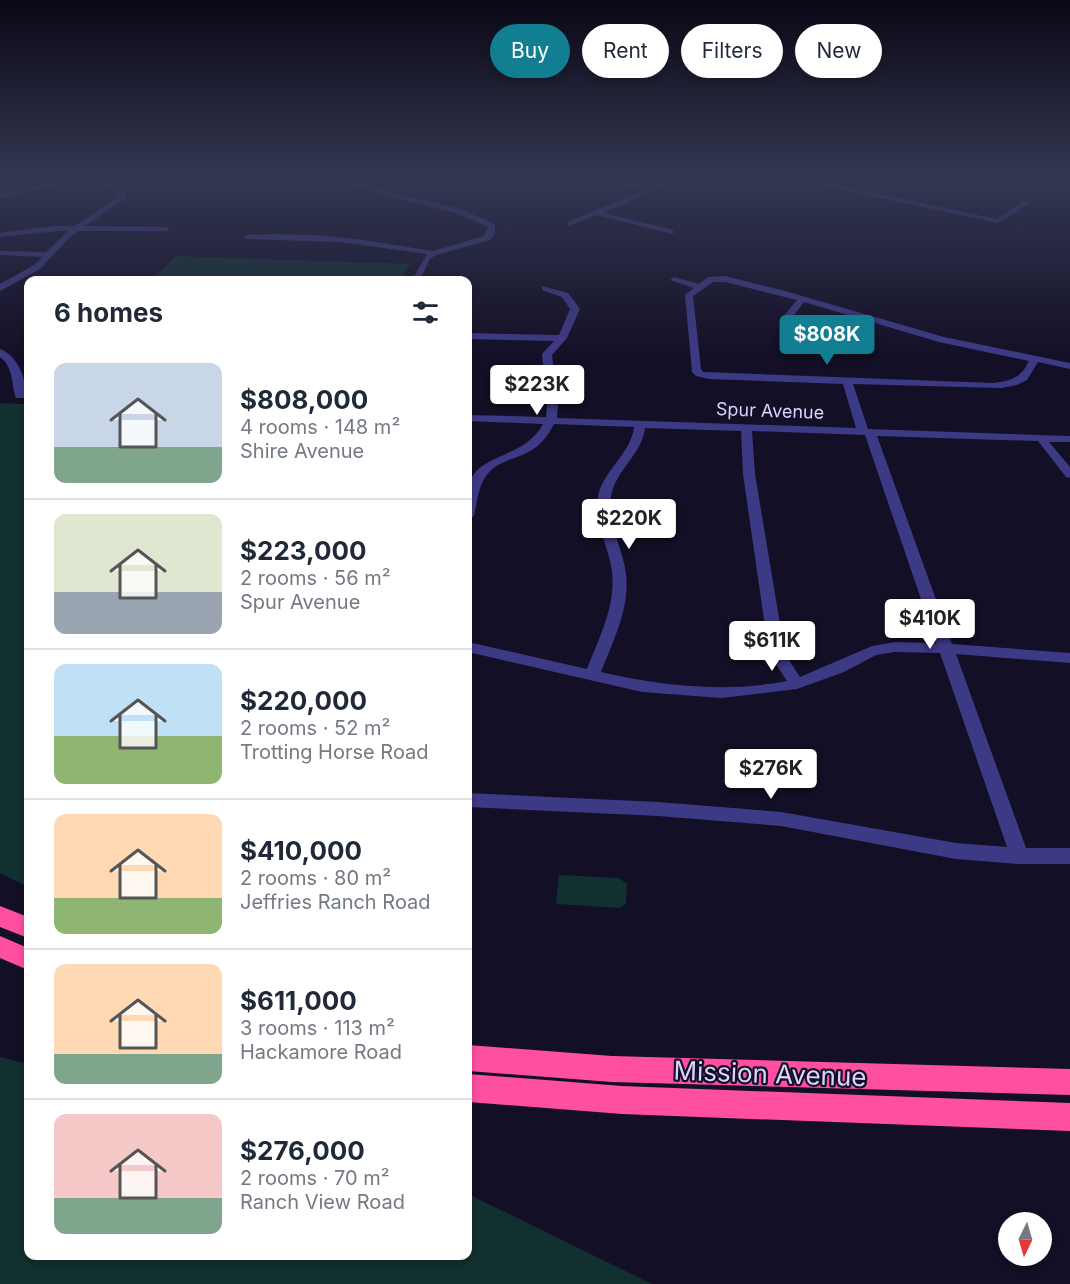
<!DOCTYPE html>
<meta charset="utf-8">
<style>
body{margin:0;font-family:Inter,sans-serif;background:#f6f6f7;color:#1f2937;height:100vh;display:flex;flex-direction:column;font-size:22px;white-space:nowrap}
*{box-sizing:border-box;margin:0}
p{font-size:20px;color:#747a83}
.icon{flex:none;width:33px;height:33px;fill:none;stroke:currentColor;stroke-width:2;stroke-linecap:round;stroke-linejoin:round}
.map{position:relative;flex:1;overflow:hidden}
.side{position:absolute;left:24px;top:276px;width:448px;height:984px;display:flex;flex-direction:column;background:#fff;border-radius:12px;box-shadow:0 3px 9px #0003}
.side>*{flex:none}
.top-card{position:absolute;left:490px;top:24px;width:489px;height:54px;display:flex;gap:12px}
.needle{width:39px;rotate:185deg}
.fabs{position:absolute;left:998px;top:1212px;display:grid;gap:12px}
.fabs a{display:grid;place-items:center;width:54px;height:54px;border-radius:50%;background:#fff;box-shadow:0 3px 9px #0003;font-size:30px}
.price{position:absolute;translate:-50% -51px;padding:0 14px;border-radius:6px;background:#fff;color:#222;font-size:20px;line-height:39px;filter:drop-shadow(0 2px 3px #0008)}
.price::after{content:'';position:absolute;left:50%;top:36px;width:18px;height:14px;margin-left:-9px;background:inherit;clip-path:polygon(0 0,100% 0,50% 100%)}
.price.selected{background:#117e91;color:#fff}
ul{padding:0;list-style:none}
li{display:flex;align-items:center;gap:18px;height:150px;padding:0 30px}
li+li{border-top:2px solid #e0e1e3}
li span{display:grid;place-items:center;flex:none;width:168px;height:120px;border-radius:12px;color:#555}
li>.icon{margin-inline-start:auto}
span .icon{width:72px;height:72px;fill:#fffc;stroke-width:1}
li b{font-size:26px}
h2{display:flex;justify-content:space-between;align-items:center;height:72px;padding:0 30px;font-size:26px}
.pill{padding:0 21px;border-radius:27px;background:#fff;box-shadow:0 3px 9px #0003;font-size:21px;line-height:54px}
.pill.selected{background:#117e91;color:#fff}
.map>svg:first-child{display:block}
.green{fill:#12302f}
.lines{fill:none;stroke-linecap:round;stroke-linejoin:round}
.minor{fill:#3d3a85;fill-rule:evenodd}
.highway{fill:#ff4fa3;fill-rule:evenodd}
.labels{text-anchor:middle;stroke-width:4.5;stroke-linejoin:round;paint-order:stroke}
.far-street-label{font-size:18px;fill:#d9d4ff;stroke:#130f26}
.near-street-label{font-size:26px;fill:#d9d4ff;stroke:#130f26}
</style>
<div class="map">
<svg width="1070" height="1284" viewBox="0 0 1070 1284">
<rect width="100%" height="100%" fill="#130f26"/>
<g class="green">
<path d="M176,256L410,264L401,280H151Z"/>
<path d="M28,399V887L0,873V403L24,404Z"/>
<path d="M559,875L619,878L627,884L626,904L620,908L556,904Z"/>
<path d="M0,1057L28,1064V1256H468V1194L652,1284H0Z"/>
</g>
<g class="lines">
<g class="minor">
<path d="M76,178H91L0,198V194Z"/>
<path d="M94,178H103L123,189L127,197L85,226L165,227L169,229L168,231H79L70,237L40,269L0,291V284L34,265L42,257L0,255V251L46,252L69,230L0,237V233L53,226H75L119,196L118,191Z"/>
<path d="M332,178H344L389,192L461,209L495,224V234L490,240L436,255L430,259L420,280H412L427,254L340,242L247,239L243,237L247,235L270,234L317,235L364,240L433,251L484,236L488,227L456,213L385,195Z"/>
<path d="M597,178C615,178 634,188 649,187C660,187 669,178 681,178L604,213L673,230V234L597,215L568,226V222L644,190Z"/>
<path d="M839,178H848L837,185L997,219L1023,201L1030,203L998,223L829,187V185Z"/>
<path d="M725,276L785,291L944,337L1070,363V369L1038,362L1027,380L1017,385L1001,388L853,384L868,429L1070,436V442H1049L1070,467V478L1066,477L1038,441L877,436L952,644L1070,653V663L956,654L1026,848H1070V864H1019L956,859L781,826L658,816L468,807V793L658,802L781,812L956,843L1007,847L940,653L895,652L876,655L844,672L797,689L721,698L642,692L468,652V642L587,669C599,638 616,606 612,572C609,546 593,522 598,496C604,469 631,454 634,427L554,424C534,465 503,452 486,476C478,487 477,503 474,516L468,520C468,509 466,497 468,487C476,452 524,460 543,424L468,421V415L546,417L547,405L542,354L554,341L468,339V333L559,335L570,309L562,297L542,290V286L568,293L580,309L567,338L552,355L558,405L557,418L856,428L843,384L709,379L696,376L692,372L685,295L694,288L670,280L674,277L699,284L708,277ZM713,282H725L797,300L782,318L793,347L801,345L792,318L804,302L939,342L1029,361C1021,378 1011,381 993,383L703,372L701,369L693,296ZM645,428L741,431L743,474L769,654L787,681C726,693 661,686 601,672C613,641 630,609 626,574C623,548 607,524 611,497C615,470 642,455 645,428ZM752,431L865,435L936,643L895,642L872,646L800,677L785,654L755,474Z"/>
<path d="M0,349C17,355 29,381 24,398H16C11,384 14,367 0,357Z"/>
</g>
<g class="highway">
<path d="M0,906L28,917V938L0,927Z"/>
<path d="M0,936L28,948V970L0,958Z"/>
<path d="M468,1045L612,1056L1070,1069V1095L612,1082L468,1071Z"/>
<path d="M468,1074L622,1086L1070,1103V1131L622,1114L468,1102Z"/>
</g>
</g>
<linearGradient id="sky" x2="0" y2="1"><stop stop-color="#0a0815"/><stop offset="0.5" stop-color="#333752"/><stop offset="1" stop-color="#333752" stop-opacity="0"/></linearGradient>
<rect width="1070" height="358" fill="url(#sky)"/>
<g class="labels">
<g class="far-street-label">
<text transform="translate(770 411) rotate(2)" y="6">Spur Avenue</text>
</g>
<g class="near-street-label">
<text transform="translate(770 1074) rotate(2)" y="9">Mission Avenue</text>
</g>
</g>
</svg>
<div class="fabs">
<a><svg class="needle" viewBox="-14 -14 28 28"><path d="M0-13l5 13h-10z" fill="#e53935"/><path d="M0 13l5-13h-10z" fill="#747a83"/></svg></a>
</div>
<b class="price selected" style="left:827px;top:366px">$808K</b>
<b class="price" style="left:537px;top:416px">$223K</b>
<b class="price" style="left:629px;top:550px">$220K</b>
<b class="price" style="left:930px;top:650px">$410K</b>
<b class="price" style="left:772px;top:672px">$611K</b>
<b class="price" style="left:771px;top:800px">$276K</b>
<div class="top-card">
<a class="pill selected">Buy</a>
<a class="pill">Rent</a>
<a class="pill">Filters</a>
<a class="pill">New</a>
</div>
<section class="side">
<h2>6 homes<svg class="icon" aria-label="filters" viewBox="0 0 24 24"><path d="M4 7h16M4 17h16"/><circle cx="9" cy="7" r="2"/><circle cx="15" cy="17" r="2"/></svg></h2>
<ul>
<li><span style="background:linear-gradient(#c9d6e8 70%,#7fa58c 0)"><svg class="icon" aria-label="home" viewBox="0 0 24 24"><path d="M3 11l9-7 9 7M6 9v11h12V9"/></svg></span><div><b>$808,000</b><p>4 rooms · 148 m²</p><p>Shire Avenue</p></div></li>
<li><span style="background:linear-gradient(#dfe7d0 65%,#9aa5b1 0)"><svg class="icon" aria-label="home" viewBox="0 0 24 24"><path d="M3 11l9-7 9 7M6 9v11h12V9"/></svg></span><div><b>$223,000</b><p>2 rooms · 56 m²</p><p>Spur Avenue</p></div></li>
<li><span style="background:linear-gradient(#bfe0f5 60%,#8fb573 0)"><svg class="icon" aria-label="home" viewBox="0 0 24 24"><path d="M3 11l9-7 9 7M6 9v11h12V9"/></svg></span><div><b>$220,000</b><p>2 rooms · 52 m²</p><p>Trotting Horse Road</p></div></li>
<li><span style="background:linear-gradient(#ffd9b3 70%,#8fb573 0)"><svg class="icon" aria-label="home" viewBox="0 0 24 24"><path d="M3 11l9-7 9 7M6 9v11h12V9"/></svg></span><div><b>$410,000</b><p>2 rooms · 80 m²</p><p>Jeffries Ranch Road</p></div></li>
<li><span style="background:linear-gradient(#ffd9b3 75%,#7fa58c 0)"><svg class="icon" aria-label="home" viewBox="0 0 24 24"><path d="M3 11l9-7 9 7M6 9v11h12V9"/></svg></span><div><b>$611,000</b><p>3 rooms · 113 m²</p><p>Hackamore Road</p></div></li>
<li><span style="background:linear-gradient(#f6c9c9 70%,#7fa58c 0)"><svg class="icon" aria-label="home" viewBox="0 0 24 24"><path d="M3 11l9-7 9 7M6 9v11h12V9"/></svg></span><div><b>$276,000</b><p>2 rooms · 70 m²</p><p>Ranch View Road</p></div></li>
</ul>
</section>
</div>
